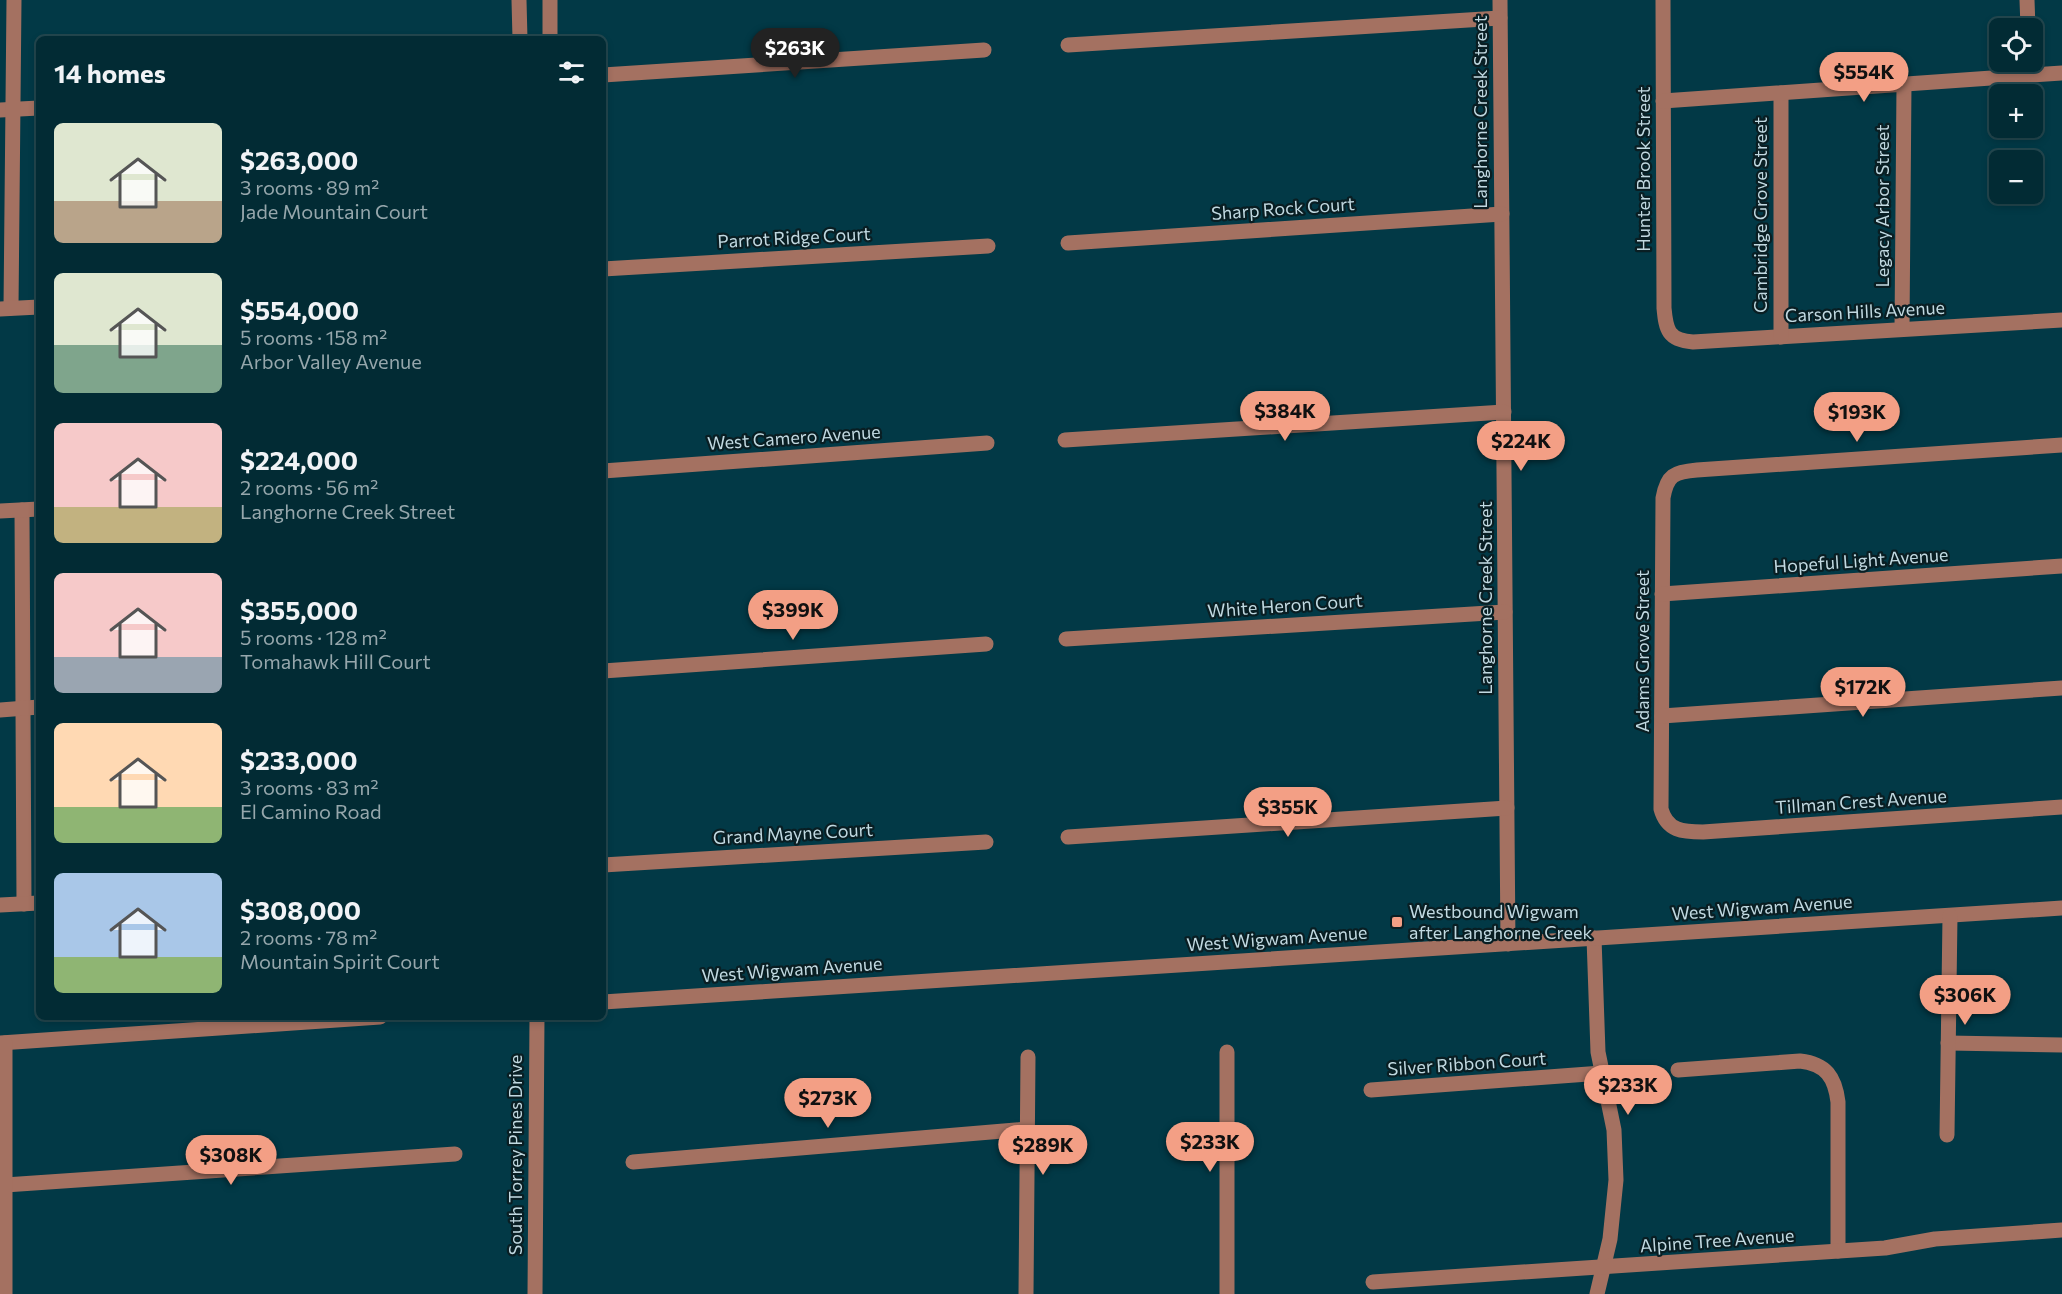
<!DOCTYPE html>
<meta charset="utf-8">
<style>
body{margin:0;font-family:Commissioner,sans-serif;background:#103740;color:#f1f3f6;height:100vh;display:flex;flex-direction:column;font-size:22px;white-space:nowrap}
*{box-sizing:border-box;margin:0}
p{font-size:20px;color:#96a7ac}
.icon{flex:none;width:33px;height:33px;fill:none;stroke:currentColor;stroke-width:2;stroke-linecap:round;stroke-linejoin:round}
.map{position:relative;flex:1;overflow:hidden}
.details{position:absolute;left:36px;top:36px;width:570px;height:984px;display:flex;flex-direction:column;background:#022b34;border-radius:9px;box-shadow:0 3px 9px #0003,0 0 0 2px #23474f}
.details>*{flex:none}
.buttons{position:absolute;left:1989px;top:18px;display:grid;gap:12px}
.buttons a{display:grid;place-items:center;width:54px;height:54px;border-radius:9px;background:#022b34;box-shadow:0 3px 9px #0003,0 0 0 2px #23474f;font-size:30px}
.price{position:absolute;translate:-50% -51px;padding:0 14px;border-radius:21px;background:#f39f85;color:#111;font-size:20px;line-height:39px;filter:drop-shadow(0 2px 3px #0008)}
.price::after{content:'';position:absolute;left:50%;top:36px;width:18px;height:14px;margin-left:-9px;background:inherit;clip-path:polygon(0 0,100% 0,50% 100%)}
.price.on{background:#222;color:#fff}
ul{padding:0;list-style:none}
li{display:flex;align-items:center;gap:18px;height:150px;padding:0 18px}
li span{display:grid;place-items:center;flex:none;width:168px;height:120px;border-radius:9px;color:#555}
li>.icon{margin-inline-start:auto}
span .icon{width:72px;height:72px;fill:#fffc;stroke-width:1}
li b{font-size:26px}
h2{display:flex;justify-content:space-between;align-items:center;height:72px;padding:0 18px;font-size:26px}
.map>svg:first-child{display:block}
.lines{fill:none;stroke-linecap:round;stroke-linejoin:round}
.minor{stroke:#a47161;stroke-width:15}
.poi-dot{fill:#f39f85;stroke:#091e23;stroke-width:2}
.labels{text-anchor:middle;stroke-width:4.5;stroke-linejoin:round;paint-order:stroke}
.street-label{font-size:18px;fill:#c1d9e1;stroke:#091e23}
.poi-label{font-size:18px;fill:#c1d9e1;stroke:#091e23;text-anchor:start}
</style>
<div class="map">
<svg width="2062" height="1294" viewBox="0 0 2062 1294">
<rect width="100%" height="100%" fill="#023946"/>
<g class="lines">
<g class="minor">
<path d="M519,0L520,39"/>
<path d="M1500,0L1508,944"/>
<path d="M1663,0L1664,308C1666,330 1668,340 1693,342L2062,320"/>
<path d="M2027,0L2028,28"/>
<path d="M550,39V0"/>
<path d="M1068,45L1500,18"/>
<path d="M603,75L984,50"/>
<path d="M1781,93V337"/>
<path d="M1663,101L2062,73"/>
<path d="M0,110L39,108"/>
<path d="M1068,243L1502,214"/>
<path d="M603,269L988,246"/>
<path d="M11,308L14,0"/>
<path d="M0,309L39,307"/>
<path d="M1902,329L1904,84"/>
<path d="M1065,440L1504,412"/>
<path d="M2062,445L1697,470C1674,472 1667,475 1663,498L1661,809C1667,831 1683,832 1703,832L2062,807"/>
<path d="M603,471L987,443"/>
<path d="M22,510L24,904"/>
<path d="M0,511L39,509"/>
<path d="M1662,594L2062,566"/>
<path d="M1066,639L1505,612"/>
<path d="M603,671L986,644"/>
<path d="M0,710L39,707"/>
<path d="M1662,716L2062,688"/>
<path d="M1068,837L1507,808"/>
<path d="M603,865L986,842"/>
<path d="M0,905L39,903"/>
<path d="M1594,938L1598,1052L1614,1130L1616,1180L1610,1239L1597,1294"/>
<path d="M603,1002L2062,908"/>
<path d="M0,1043L380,1017"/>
<path d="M1948,1043L2062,1045"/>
<path d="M1227,1052V1294"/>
<path d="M1678,1070L1800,1061C1826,1064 1835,1077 1838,1102V1251"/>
<path d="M1371,1090L1602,1073"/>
<path d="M1947,1135L1950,916"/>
<path d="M633,1162L1027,1129"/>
<path d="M5,1185L455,1154"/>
<path d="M1373,1282L1885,1248L1935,1239L2062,1230"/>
<path d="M5,1294V1043"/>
<path d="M535,1294L537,1017"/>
<path d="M1026,1294L1028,1057"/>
</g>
</g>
<rect class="poi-dot" x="1391" y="916" width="12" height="12" rx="3"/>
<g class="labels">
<g class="street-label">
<text transform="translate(1481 112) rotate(-90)" y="6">Langhorne Creek Street</text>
<text transform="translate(1644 169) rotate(-90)" y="6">Hunter Brook Street</text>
<text transform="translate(1883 206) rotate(-90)" y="6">Legacy Arbor Street</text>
<text transform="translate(1283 209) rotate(-4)" y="6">Sharp Rock Court</text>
<text transform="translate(1761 215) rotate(-90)" y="6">Cambridge Grove Street</text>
<text transform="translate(794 238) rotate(-3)" y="6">Parrot Ridge Court</text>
<text transform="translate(1865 312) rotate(-3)" y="6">Carson Hills Avenue</text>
<text transform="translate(794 438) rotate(-4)" y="6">West Camero Avenue</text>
<text transform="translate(1861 561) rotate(-4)" y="6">Hopeful Light Avenue</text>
<text transform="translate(1486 598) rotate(-90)" y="6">Langhorne Creek Street</text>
<text transform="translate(1285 606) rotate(-4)" y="6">White Heron Court</text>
<text transform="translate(1643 651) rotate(-90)" y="6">Adams Grove Street</text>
<text transform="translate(1861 802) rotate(-4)" y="6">Tillman Crest Avenue</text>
<text transform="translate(793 834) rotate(-3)" y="6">Grand Mayne Court</text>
<text transform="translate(1762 908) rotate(-4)" y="6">West Wigwam Avenue</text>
<text transform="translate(1277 939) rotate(-4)" y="6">West Wigwam Avenue</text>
<text transform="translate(792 970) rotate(-4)" y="6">West Wigwam Avenue</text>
<text transform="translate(1467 1064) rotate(-4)" y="6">Silver Ribbon Court</text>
<text transform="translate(516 1155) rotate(-90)" y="6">South Torrey Pines Drive</text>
<text transform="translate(1717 1241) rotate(-4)" y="6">Alpine Tree Avenue</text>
</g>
<g class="poi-label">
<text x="1409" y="918">Westbound Wigwam<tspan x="1409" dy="21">after Langhorne Creek</tspan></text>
</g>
</g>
</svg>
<div class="buttons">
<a><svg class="icon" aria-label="locate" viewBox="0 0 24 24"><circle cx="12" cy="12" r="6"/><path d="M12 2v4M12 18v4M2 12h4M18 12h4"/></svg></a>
<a>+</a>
<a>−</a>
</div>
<b class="price on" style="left:795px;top:79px">$263K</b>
<b class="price" style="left:1864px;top:103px">$554K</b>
<b class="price" style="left:1285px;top:442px">$384K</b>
<b class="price" style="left:1857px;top:443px">$193K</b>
<b class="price" style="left:1521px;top:472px">$224K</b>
<b class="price" style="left:793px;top:641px">$399K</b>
<b class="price" style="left:1863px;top:718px">$172K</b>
<b class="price" style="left:1288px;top:838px">$355K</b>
<b class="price" style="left:1965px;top:1026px">$306K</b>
<b class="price" style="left:1628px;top:1116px">$233K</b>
<b class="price" style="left:828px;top:1129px">$273K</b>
<b class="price" style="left:1210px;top:1173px">$233K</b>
<b class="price" style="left:1043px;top:1176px">$289K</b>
<b class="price" style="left:231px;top:1186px">$308K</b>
<section class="details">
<h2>14 homes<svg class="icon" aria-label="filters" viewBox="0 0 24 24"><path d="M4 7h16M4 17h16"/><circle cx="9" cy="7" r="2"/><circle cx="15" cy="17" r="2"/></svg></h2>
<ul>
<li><span style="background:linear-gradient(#dfe7d0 65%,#b9a48a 0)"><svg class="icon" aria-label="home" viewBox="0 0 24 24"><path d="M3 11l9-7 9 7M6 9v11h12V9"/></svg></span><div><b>$263,000</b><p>3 rooms · 89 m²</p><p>Jade Mountain Court</p></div></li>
<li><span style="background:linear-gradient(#dfe7d0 60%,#7fa58c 0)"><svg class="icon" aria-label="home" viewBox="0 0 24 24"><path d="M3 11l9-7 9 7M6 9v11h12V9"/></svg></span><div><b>$554,000</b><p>5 rooms · 158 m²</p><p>Arbor Valley Avenue</p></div></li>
<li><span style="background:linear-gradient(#f6c9c9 70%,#c2b280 0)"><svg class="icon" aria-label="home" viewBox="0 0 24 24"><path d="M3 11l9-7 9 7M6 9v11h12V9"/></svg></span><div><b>$224,000</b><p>2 rooms · 56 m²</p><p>Langhorne Creek Street</p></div></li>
<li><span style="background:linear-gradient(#f6c9c9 70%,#9aa5b1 0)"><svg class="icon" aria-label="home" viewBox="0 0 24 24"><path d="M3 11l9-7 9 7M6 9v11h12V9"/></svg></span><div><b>$355,000</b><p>5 rooms · 128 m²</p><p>Tomahawk Hill Court</p></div></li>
<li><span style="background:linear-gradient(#ffd9b3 70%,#8fb573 0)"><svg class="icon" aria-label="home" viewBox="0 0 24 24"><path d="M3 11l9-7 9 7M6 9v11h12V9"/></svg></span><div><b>$233,000</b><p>3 rooms · 83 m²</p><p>El Camino Road</p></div></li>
<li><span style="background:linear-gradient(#a9c7e8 70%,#8fb573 0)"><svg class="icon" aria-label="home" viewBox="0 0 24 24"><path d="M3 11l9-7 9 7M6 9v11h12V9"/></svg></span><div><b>$308,000</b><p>2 rooms · 78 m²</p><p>Mountain Spirit Court</p></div></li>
</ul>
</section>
</div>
